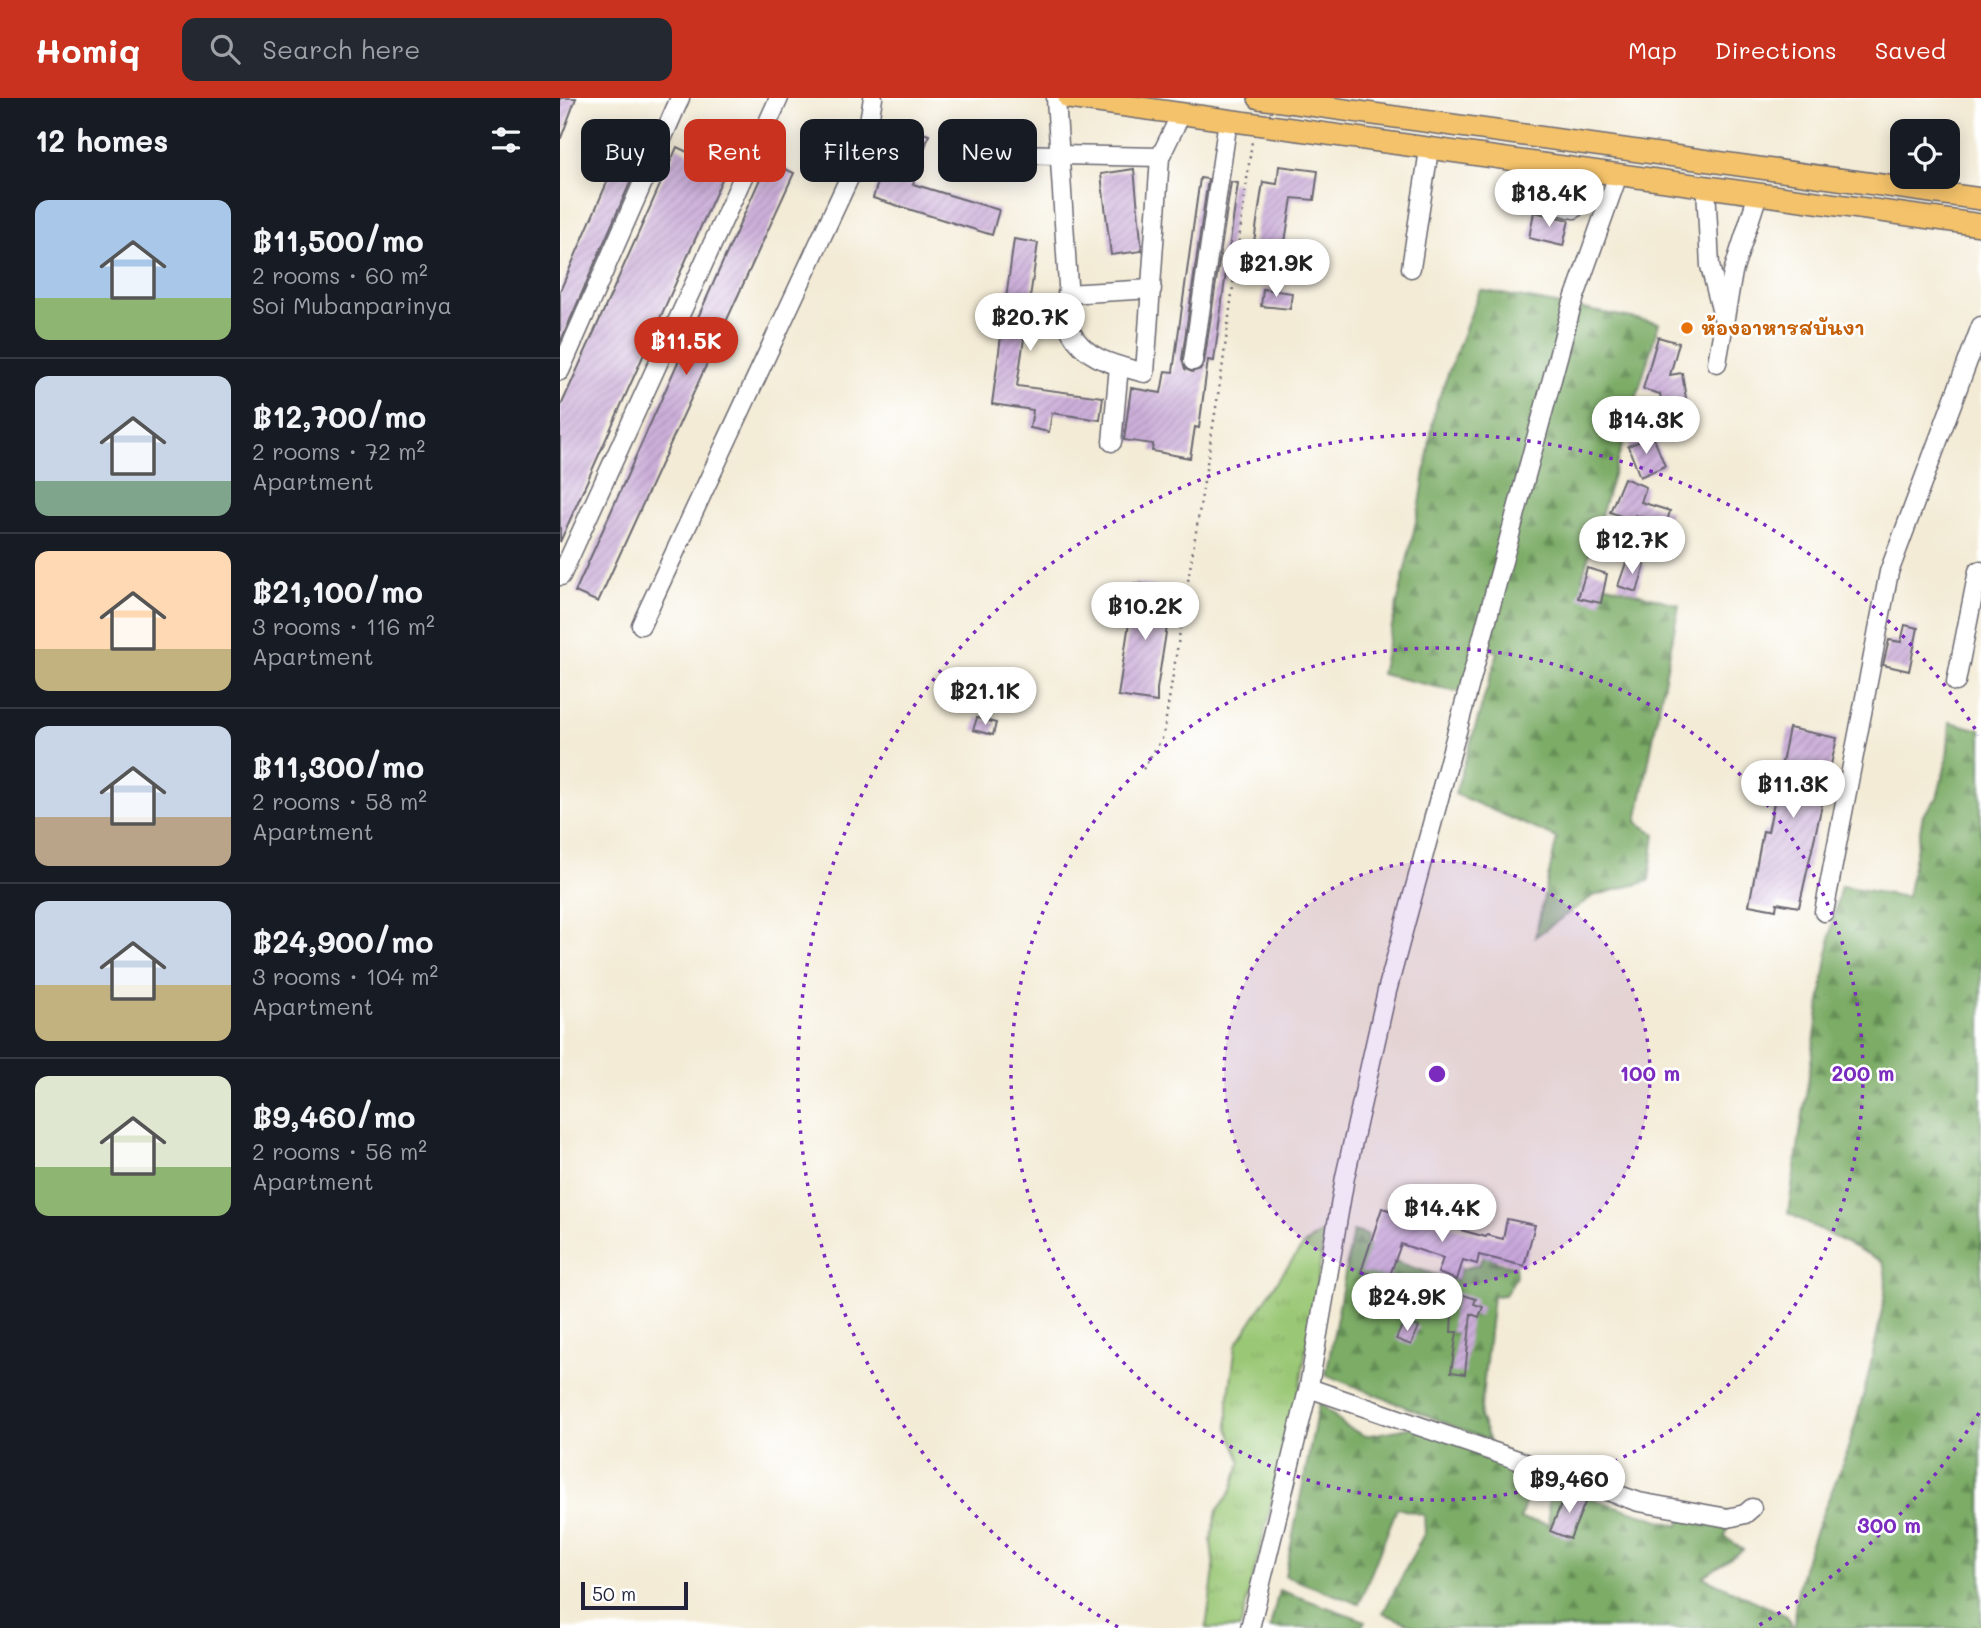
<!DOCTYPE html>
<meta charset="utf-8">
<style>
body{margin:0;font-family:Mali,"Playpen Sans Thai",sans-serif;background:#242831;color:#f1f3f6;height:100vh;display:flex;flex-direction:column;font-size:26px;white-space:nowrap}
*{box-sizing:border-box;margin:0}
p{font-size:23px;color:#9ea1a6}
.icon{flex:none;width:38px;height:38px;fill:none;stroke:currentColor;stroke-width:2;stroke-linecap:round;stroke-linejoin:round}
.map{position:relative;flex:1;overflow:hidden}
.drawer{display:flex;flex-direction:column;background:#171b24;width:560px}
.drawer>*{flex:none}
.top-card{position:absolute;left:21px;top:21px;width:665px;height:63px;display:flex;gap:14px}
.tools{position:absolute;left:1330px;top:21px;display:grid;gap:14px}
.tools a{display:grid;place-items:center;width:70px;height:70px;border-radius:14px;background:#171b24;box-shadow:0 4px 18px #0003;font-size:35px}
.scale{position:absolute;left:21px;bottom:18px;width:107px;box-sizing:border-box;padding-left:7px;border:4px solid #22223b;border-top:0;font-size:19px;line-height:24px;white-space:nowrap;color:#22223b;-webkit-text-stroke:5px #fff;paint-order:stroke}
.price{position:absolute;translate:-50% -60px;padding:0 16px;border-radius:24px;background:#fff;color:#222;font-size:23px;line-height:46px;filter:drop-shadow(0 2px 4px #0008)}
.price::after{content:'';position:absolute;left:50%;top:42px;width:21px;height:16px;margin-left:-10px;background:inherit;clip-path:polygon(0 0,100% 0,50% 100%)}
.price.selected{background:#c8321e;color:#fff}
ul{padding:0;list-style:none}
li{display:flex;align-items:center;gap:21px;height:175px;padding:0 35px}
li+li{border-top:2px solid #363941}
li span{display:grid;place-items:center;flex:none;width:196px;height:140px;border-radius:14px;color:#555}
li>.icon{margin-inline-start:auto}
span .icon{width:84px;height:84px;fill:#fffc;stroke-width:1}
li b{font-size:30px}
h2{display:flex;justify-content:space-between;align-items:center;height:84px;padding:0 35px;font-size:30px}
.pill{padding:0 24px;border-radius:14px;background:#171b24;box-shadow:0 4px 18px #0003;font-size:24px;line-height:63px}
.pill.selected{background:#c8321e;color:#fff}
header{display:flex;align-items:center;gap:42px;box-sizing:border-box;height:98px;padding:0 35px;background:#c8321e;color:#fff}
header strong{font-size:33px}
nav{display:flex;gap:38px;margin-inline-start:auto;font-size:24px}
.search{width:490px;height:63px;background:#242831;display:flex;align-items:center;gap:18px;box-sizing:border-box;padding:0 24px;border-radius:14px;color:#9ea1a6;font-size:26px}
main{display:flex;flex:1;min-height:0}
.map>svg:first-child{display:block}
.grass{fill:url(#grass-tufts);stroke:#5e7458;stroke-width:2}
.forest{fill:url(#forest-firs);stroke:#4e6750;stroke-width:2}
.building{fill:url(#building-hatch)}
.lines{fill:none;stroke-linecap:round;stroke-linejoin:round}
.minor-casing{stroke:#6b6871;stroke-width:21}
.major-casing{stroke:#6b6871;stroke-width:24}
.path{stroke:#6b6871;stroke-width:2.5;stroke-dasharray:2 5;stroke-linecap:butt}
.minor{stroke:#fff;stroke-width:18}
.major{stroke:#f4c26a;stroke-width:21}
.ring{fill:none;stroke:#7b2cbf;stroke-width:3.5;stroke-dasharray:3.5 7}
.food-dot{fill:#e8710a;stroke:#fff;stroke-width:2.5}
.labels{text-anchor:middle;stroke-width:5;stroke-linejoin:round;paint-order:stroke}
.food-label{font-size:19px;font-weight:bold;fill:#c56008;stroke:#fff;text-anchor:start}
.centre{fill:#7b2cbf;stroke:#fff;stroke-width:3.5}
.ring-label{font-size:21px;text-anchor:middle;font-weight:bold;fill:#7b2cbf;stroke:#fff;stroke-width:5;stroke-linejoin:round;paint-order:stroke}
</style>
<header>
<strong>Homiq</strong>
<div class="search"><svg class="icon" aria-label="search" viewBox="0 0 24 24"><circle cx="10" cy="10" r="6"/><path d="M15 15l6 6"/></svg>Search here</div>
<nav><a>Map</a><a>Directions</a><a>Saved</a></nav>
</header>
<main>
<section class="drawer">
<h2>12 homes<svg class="icon" aria-label="filters" viewBox="0 0 24 24"><path d="M4 7h16M4 17h16"/><circle cx="9" cy="7" r="2"/><circle cx="15" cy="17" r="2"/></svg></h2>
<ul>
<li><span style="background:linear-gradient(#a9c7e8 70%,#8fb573 0)"><svg class="icon" aria-label="home" viewBox="0 0 24 24"><path d="M3 11l9-7 9 7M6 9v11h12V9"/></svg></span><div><b>฿11,500/mo</b><p>2 rooms · 60 m²</p><p>Soi Mubanparinya</p></div></li>
<li><span style="background:linear-gradient(#c9d6e8 75%,#7fa58c 0)"><svg class="icon" aria-label="home" viewBox="0 0 24 24"><path d="M3 11l9-7 9 7M6 9v11h12V9"/></svg></span><div><b>฿12,700/mo</b><p>2 rooms · 72 m²</p><p>Apartment</p></div></li>
<li><span style="background:linear-gradient(#ffd9b3 70%,#c2b280 0)"><svg class="icon" aria-label="home" viewBox="0 0 24 24"><path d="M3 11l9-7 9 7M6 9v11h12V9"/></svg></span><div><b>฿21,100/mo</b><p>3 rooms · 116 m²</p><p>Apartment</p></div></li>
<li><span style="background:linear-gradient(#c9d6e8 65%,#b9a48a 0)"><svg class="icon" aria-label="home" viewBox="0 0 24 24"><path d="M3 11l9-7 9 7M6 9v11h12V9"/></svg></span><div><b>฿11,300/mo</b><p>2 rooms · 58 m²</p><p>Apartment</p></div></li>
<li><span style="background:linear-gradient(#c9d6e8 60%,#c2b280 0)"><svg class="icon" aria-label="home" viewBox="0 0 24 24"><path d="M3 11l9-7 9 7M6 9v11h12V9"/></svg></span><div><b>฿24,900/mo</b><p>3 rooms · 104 m²</p><p>Apartment</p></div></li>
<li><span style="background:linear-gradient(#dfe7d0 65%,#8fb573 0)"><svg class="icon" aria-label="home" viewBox="0 0 24 24"><path d="M3 11l9-7 9 7M6 9v11h12V9"/></svg></span><div><b>฿9,460/mo</b><p>2 rooms · 56 m²</p><p>Apartment</p></div></li>
</ul>
</section>
<div class="map">
<svg width="1421" height="1530" viewBox="0 0 1421 1530">
<defs>
<pattern id="grass-tufts" width="24" height="20" patternUnits="userSpaceOnUse" patternTransform="scale(1.75)"><rect width="24" height="20" fill="#9ac774"/><path d="M3 7l-1-3M5 7V3M7 7l1-3M15 17l-1-3M17 17v-4M19 17l1-3" fill="none" stroke="#84ab65"/></pattern>
<pattern id="forest-firs" width="22" height="20" patternUnits="userSpaceOnUse" patternTransform="scale(1.75)"><rect width="22" height="20" fill="#7bac66"/><path d="M5 1l3.5 6h-7zM16 11l3.5 6h-7z" fill="#648c55"/></pattern>
<pattern id="building-hatch" width="6" height="6" patternUnits="userSpaceOnUse" patternTransform="scale(1.75)"><rect width="6" height="6" fill="#ccafd9"/><path d="M-1 1l2-2M0 6l6-6M5 7l2-2" fill="none" stroke="#af96bb"/></pattern>
</defs>
<rect width="100%" height="100%" fill="#fff"/>
<filter id="ink" filterUnits="userSpaceOnUse"><feTurbulence type="fractalNoise" baseFrequency=".0143" numOctaves="2"/><feDisplacementMap in="SourceGraphic" scale="14" xChannelSelector="R" yChannelSelector="G"/><feConvolveMatrix kernelMatrix="1 2 1 2 8 2 1 2 1" color-interpolation-filters="sRGB"/></filter>
<filter id="wash" filterUnits="userSpaceOnUse"><feTurbulence type="fractalNoise" baseFrequency=".00686" numOctaves="4" result="noise"/><feDisplacementMap in="SourceGraphic" scale="28" xChannelSelector="R" yChannelSelector="G"/><feGaussianBlur stdDeviation="1.57" result="paint"/><feColorMatrix in="noise" values="0 0 0 0 0 0 0 0 0 0 0 0 0 0 0 0 0 1.4 0 .05"/><feComposite in="paint" operator="in"/></filter>
<g filter="url(#wash)">
<rect width="100%" height="100%" fill="#f3ebd5"/>
<path class="grass" d="M766,1131L738,1301L680,1530H646L654,1472L651,1443L657,1413L671,1394L681,1363L668,1330V1304L676,1247L722,1176L744,1147Z"/>
<g class="forest">
<path d="M920,192L1099,225L1022,480L1119,507L1077,724L1095,736L1089,783L1033,798L975,839L997,740L895,696L938,554L921,548L907,596L821,576L860,406L875,310Z"/>
<path d="M1390,624L1421,632V1530H1234C1234,1468 1266,1413 1286,1356C1299,1317 1310,1273 1318,1232C1322,1209 1330,1186 1323,1164L1228,1115L1273,820L1281,788L1347,799L1363,717L1377,700L1387,661Z"/>
<path d="M793,1133L808,1137L806,1144C819,1162 872,1175 896,1183L901,1171L918,1167L930,1148L936,1164L955,1168L956,1179L945,1197L933,1198L920,1319L930,1343L766,1277Z"/>
<path d="M759,1304L785,1328L805,1338L854,1329L975,1375L960,1421L989,1426L988,1387L1119,1428L1125,1405L1172,1416L1165,1439L1183,1452L1143,1479L1227,1518L1232,1530H858L823,1515L865,1434L864,1417L837,1410L799,1506L725,1478Z"/>
<path d="M719,1492L806,1523L801,1530H710Z"/>
</g>
<g id="blocks">
<g class="building">
<path d="M0,0H16L1,40H0Z"/>
<path d="M336,27L369,37L353,86L439,112L432,137L313,100Z"/>
<path d="M71,29L91,37L0,245V193Z"/>
<path d="M158,31L180,41L0,444V310L117,49L144,62Z"/>
<path d="M208,63L234,75L38,504L15,494Z"/>
<path d="M719,68L758,73L754,102L732,100L721,169L691,164L703,84L717,86Z"/>
<path d="M574,71L582,153L551,157L541,76Z"/>
<path d="M640,80L648,81L622,261L625,271L632,274L641,271L644,265L671,84L678,85L654,263L648,262L639,330L635,329L630,360L592,353L593,346L564,342L571,290L601,295L605,273L613,274Z"/>
<path d="M1003,82L1023,85L1020,100L1000,95Z"/>
<path d="M974,114L1009,122L1003,148L969,140Z"/>
<path d="M454,141L478,145L457,288L543,299L540,322L492,315L489,334L470,330L473,312L432,306Z"/>
<path d="M703,191L732,195L730,211L701,208Z"/>
<path d="M1098,239L1119,245L1110,277L1122,275L1127,307L1103,311L1100,296L1083,291Z"/>
<path d="M1093,338L1105,368L1080,379L1068,348Z"/>
<path d="M1064,380L1086,389L1081,404L1110,413L1106,427L1075,417L1073,423L1050,414Z"/>
<path d="M1067,462L1085,467L1077,494L1058,488Z"/>
<path d="M1027,470L1047,476L1041,505L1018,500Z"/>
<path d="M575,485L613,491L597,591V604L558,598Z"/>
<path d="M1345,527L1358,530L1349,573L1323,567L1329,542L1341,544Z"/>
<path d="M417,620L436,625L433,637L413,632Z"/>
<path d="M1229,630L1277,640L1239,809L1217,805L1216,812L1189,807L1203,733L1208,734Z"/>
<path d="M822,1110L926,1139L927,1137L943,1141L947,1121L975,1127L964,1168L919,1157L917,1166L903,1162L897,1182L878,1175L883,1160L841,1146L829,1180L801,1174Z"/>
<path d="M898,1195L916,1201L914,1206L923,1209L919,1219L911,1216L905,1276L891,1274L897,1234H891L892,1215Z"/>
<path d="M844,1223L859,1229L851,1247L836,1241Z"/>
<path d="M1007,1392L1027,1400L1010,1441L990,1433Z"/>
</g>
</g>
</g>
<g filter="url(#ink)">
<use href="#blocks" fill-opacity="0" stroke="#6b6871" stroke-width="2"/>
<g class="lines">
<g class="minor-casing">
<g id="minor">
<path d="M496,0L511,234C526,262 556,267 585,275L600,59L621,16"/>
<path d="M400,55L600,59"/>
<path d="M995,68L986,104L1014,111"/>
<path d="M1146,89L1150,168L1163,219"/>
<path d="M851,170L869,52"/>
<path d="M507,196L592,191"/>
<path d="M633,263L668,22"/>
<path d="M1157,265L1173,174L1198,96"/>
<path d="M0,273L120,0"/>
<path d="M552,344L559,268"/>
<path d="M1,478L219,0"/>
<path d="M81,527L305,46L313,0"/>
<path d="M1396,584L1418,473H1421"/>
<path d="M1264,814L1329,474L1421,228"/>
<path d="M749,1290L1079,1404L1168,1420L1185,1416L1192,1410"/>
<path d="M690,1530L749,1288L785,1079L827,893L1012,207L1058,77"/>
</g>
</g>
<g class="major-casing">
<g id="major">
<path d="M509,0L1421,127"/>
<path d="M699,0L1421,101"/>
</g>
</g>
<path class="path" d="M583,671L603,639L662,272L692,43"/>
<use href="#minor" class="minor"/>
<use href="#major" class="major"/>
</g>
</g>
<circle cx="877" cy="976" r="213" fill="#7b2cbf" fill-opacity=".12"/>
<g class="ring">
<circle cx="877" cy="976" r="213"/>
<circle cx="877" cy="976" r="426"/>
<path d="M1419 1315A639 639 0 0 1 1196 1529M558 1529A639 639 0 1 1 1419 637"/>
</g>
<circle class="food-dot" cx="1127" cy="230" r="7"/>
<g class="labels">
<g class="food-label">
<text x="1141" y="237">ห้องอาหารสบันงา</text>
</g>
</g>
<circle cx="877" cy="976" r="10" class="centre"/>
<g class="ring-label">
<text x="1090" y="983">100 m</text>
<text x="1303" y="983">200 m</text>
<text x="1329" y="1435">300 m</text>
</g>
</svg>
<div class="tools">
<a><svg class="icon" aria-label="locate" viewBox="0 0 24 24"><circle cx="12" cy="12" r="6"/><path d="M12 2v4M12 18v4M2 12h4M18 12h4"/></svg></a>
</div>
<div class="scale">50 m</div>
<b class="price" style="left:989px;top:131px">฿18.4K</b>
<b class="price" style="left:716px;top:201px">฿21.9K</b>
<b class="price" style="left:470px;top:255px">฿20.7K</b>
<b class="price selected" style="left:126px;top:279px">฿11.5K</b>
<b class="price" style="left:1086px;top:358px">฿14.3K</b>
<b class="price" style="left:1072px;top:478px">฿12.7K</b>
<b class="price" style="left:585px;top:544px">฿10.2K</b>
<b class="price" style="left:425px;top:629px">฿21.1K</b>
<b class="price" style="left:1233px;top:722px">฿11.3K</b>
<b class="price" style="left:882px;top:1146px">฿14.4K</b>
<b class="price" style="left:847px;top:1235px">฿24.9K</b>
<b class="price" style="left:1009px;top:1417px">฿9,460</b>
<div class="top-card">
<a class="pill">Buy</a>
<a class="pill selected">Rent</a>
<a class="pill">Filters</a>
<a class="pill">New</a>
</div>
</div>
</main>
